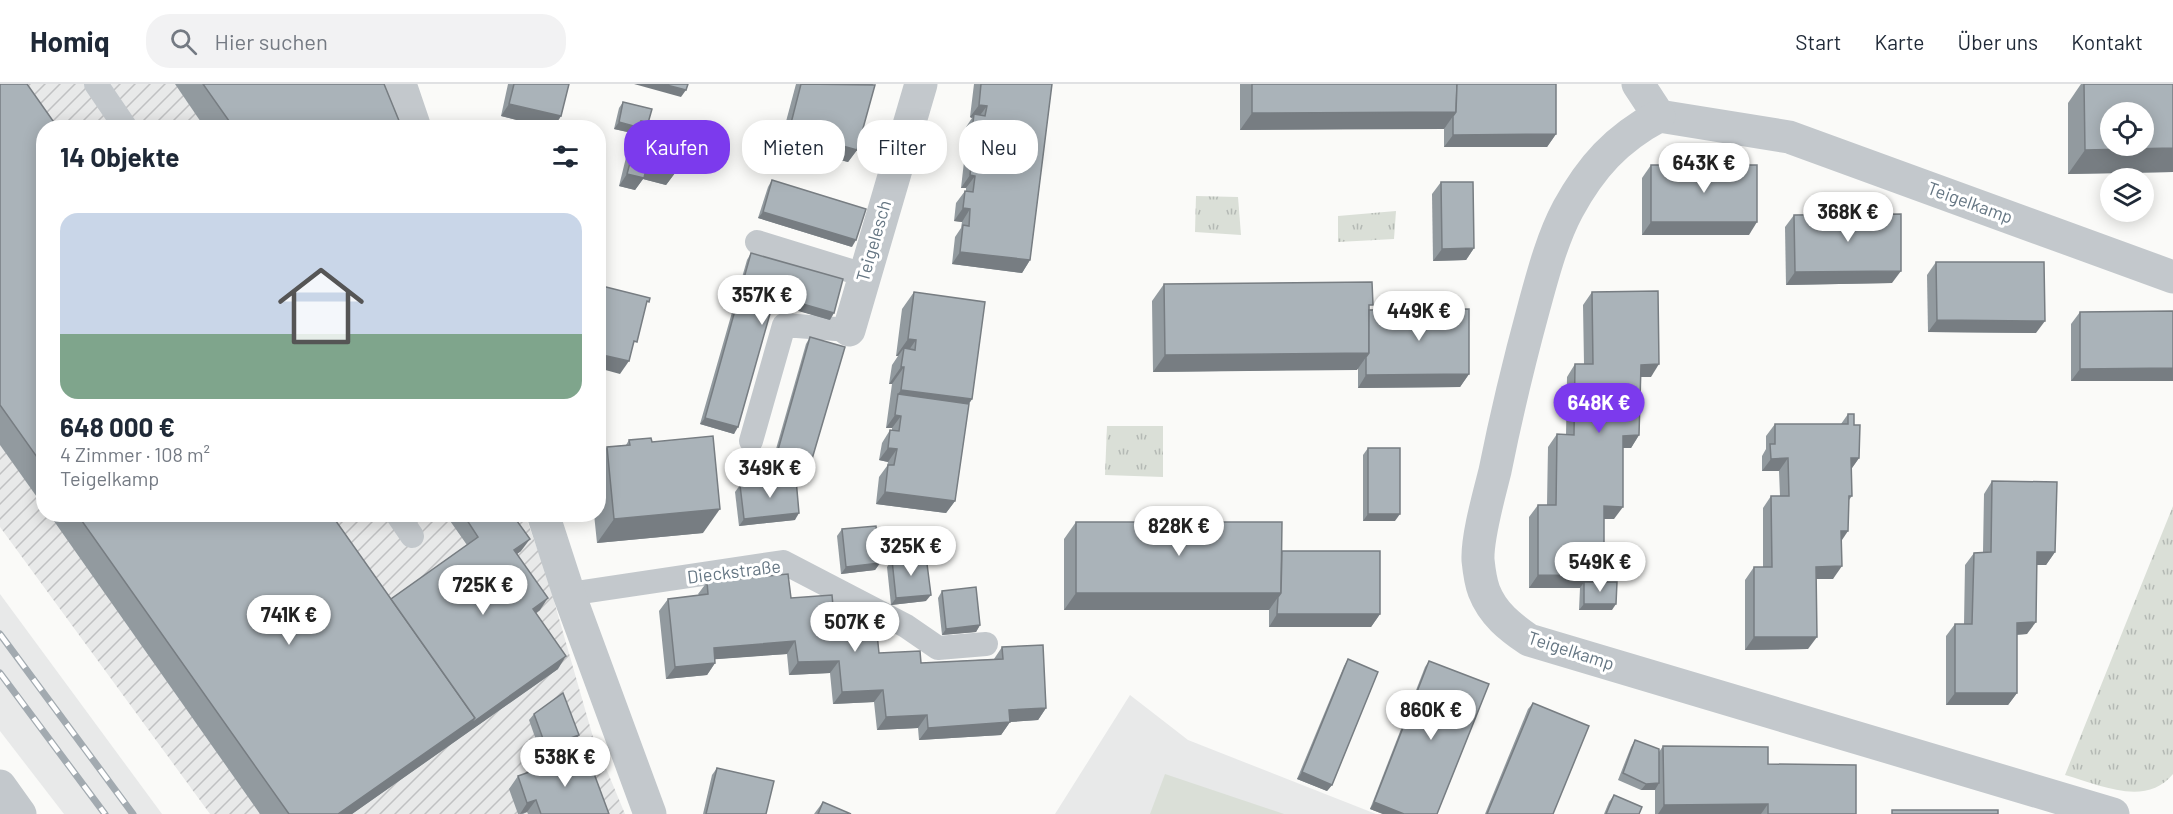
<!DOCTYPE html>
<html lang="de">
<meta charset="utf-8">
<style>
body{margin:0;font-family:Barlow,sans-serif;background:#f2f2f3;color:#1f2937;height:100vh;display:flex;flex-direction:column;font-size:22px;white-space:nowrap}
*{box-sizing:border-box;margin:0}
p{font-size:20px;color:#747a83}
.icon{flex:none;width:33px;height:33px;fill:none;stroke:currentColor;stroke-width:2;stroke-linecap:round;stroke-linejoin:round}
.map{position:relative;flex:1;overflow:hidden}
.panel{position:absolute;left:36px;top:36px;width:570px;height:402px;display:flex;flex-direction:column;background:#fff;border-radius:24px;box-shadow:0 3px 15px #0003}
.panel>*{flex:none}
.hud{position:absolute;left:624px;top:36px;width:570px;height:54px;display:flex;gap:12px}
.tools{position:absolute;left:2100px;top:18px;display:grid;gap:12px}
.tools a{display:grid;place-items:center;width:54px;height:54px;border-radius:50%;background:#fff;box-shadow:0 3px 15px #0003;font-size:30px}
.price{position:absolute;translate:-50% -51px;padding:0 14px;border-radius:21px;background:#fff;color:#222;font-size:20px;line-height:39px;filter:drop-shadow(0 2px 3px #0008)}
.price::after{content:'';position:absolute;left:50%;top:36px;width:18px;height:14px;margin-left:-9px;background:inherit;clip-path:polygon(0 0,100% 0,50% 100%)}
.price.on{background:#7c3aed;color:#fff}
ul{padding:0;list-style:none}
li{display:grid;align-content:center;gap:12px;height:318px;padding:0 24px}
li+li{border-top:2px solid #e0e1e3}
li span{display:grid;place-items:center;height:186px;border-radius:18px;color:#555}
li>.icon{margin-inline-start:auto}
span .icon{width:108px;height:108px;fill:#fffc;stroke-width:1}
li b{font-size:26px}
h2{display:flex;justify-content:space-between;align-items:center;height:72px;padding:0 24px;font-size:26px}
.chip{padding:0 21px;border-radius:24px;background:#fff;box-shadow:0 3px 15px #0003;font-size:21px;line-height:54px}
.chip.on{background:#7c3aed;color:#fff}
header{display:flex;align-items:center;gap:36px;box-sizing:border-box;height:84px;padding:0 30px;background:#fff;border-bottom:2px solid #e0e1e3}
header strong{font-size:28px}
nav{display:flex;gap:33px;margin-inline-start:auto;font-size:21px}
.search{width:420px;height:54px;background:#f2f2f3;display:flex;align-items:center;gap:15px;box-sizing:border-box;padding:0 21px;border-radius:24px;color:#747a83;font-size:22px}
.map>svg:first-child{display:block}
.built{fill:#e8e9e9}
.industrial{fill:url(#industrial-furrows)}
.park{fill:url(#park-tufts)}
.pitch{fill:#dadfd7}
.lines{fill:none;stroke-linecap:round;stroke-linejoin:round}
.service{stroke:#c3c8cc;stroke-width:24}
.minor{stroke:#c3c8cc;stroke-width:33}
.rail-casing{stroke:#a2aab0;stroke-width:7}
.rail{stroke:#fff;stroke-width:4.5;stroke-dasharray:14;stroke-linecap:butt}
.wall{fill:#929a9f}
.shaded-wall{fill:#777d82}
.building{fill:#aab3b9;stroke:#777d82;stroke-width:1.5;fill-rule:evenodd}
.labels{text-anchor:middle;stroke-width:6;stroke-linejoin:round;paint-order:stroke}
.street-label{font-size:18px;fill:#657683;stroke:#fff}
</style>
<header>
<strong>Homiq</strong>
<div class="search"><svg class="icon" aria-label="search" viewBox="0 0 24 24"><circle cx="10" cy="10" r="6"/><path d="M15 15l6 6"/></svg>Hier suchen</div>
<nav><a>Start</a><a>Karte</a><a>Über uns</a><a>Kontakt</a></nav>
</header>
<div class="map">
<svg width="2173" height="730" viewBox="0 0 2173 730">
<defs>
<pattern id="industrial-furrows" width="10" height="10" patternUnits="userSpaceOnUse" patternTransform="scale(1.5)"><rect width="10" height="10" fill="#e8e9e9"/><path d="M-1 1l2-2M0 10L10 0M9 11l2-2" fill="none" stroke="#c0c1c2"/></pattern>
<pattern id="park-tufts" width="24" height="20" patternUnits="userSpaceOnUse" patternTransform="scale(1.5)"><rect width="24" height="20" fill="#dadfd7"/><path d="M3 7l-1-3M5 7V3M7 7l1-3M15 17l-1-3M17 17v-4M19 17l1-3" fill="none" stroke="#b4b9b4"/></pattern>
</defs>
<rect width="100%" height="100%" fill="#fafaf8"/>
<g class="built">
<path d="M0,510L162,730H64L0,647Z"/>
<path d="M1130,611L1188,656L1376,730H1055Z"/>
</g>
<path class="industrial" d="M0,0H373L390,43L44,44V430L525,431L546,489L593,653L625,730H210L0,443Z"/>
<g class="park">
<path d="M1196,112L1238,113L1241,151L1195,148Z"/>
<path d="M1396,127L1394,155L1338,158V132Z"/>
<path d="M1107,342H1163V393L1105,391Z"/>
<path d="M2173,422V690C2146,724 2098,700 2065,691Z"/>
</g>
<path class="pitch" d="M1165,690L1284,730H1150Z"/>
<g class="lines">
<g class="service">
<path d="M96,0L126,44"/>
<path d="M757,158L864,191"/>
<path d="M751,357L784,241L849,246"/>
<path d="M397,430L412,452"/>
<path d="M569,510L783,478L906,542L938,564L986,560"/>
</g>
<g class="minor">
<path d="M400,0L415,44"/>
<path d="M1638,0L1659,32L1789,53L2173,193"/>
<path d="M1659,32C1616,55 1591,83 1568,125C1552,155 1543,190 1534,223C1519,278 1506,332 1495,387C1489,411 1477,453 1478,476C1479,486 1481,499 1484,507C1493,530 1510,543 1529,556L2113,730"/>
<path d="M849,246L921,0"/>
<path d="M543,430L569,510L650,730"/>
<path d="M0,702L20,730"/>
</g>
<g class="rail-casing">
<g id="rail">
<path d="M0,550L133,730"/>
<path d="M0,589L105,730"/>
</g>
</g>
<use href="#rail" class="rail"/>
</g>
<g class="wall">
<path d="M0,0L44,44V423L0,361Z"/>
<path d="M175,0H384L402,44H205Z"/>
<path d="M508,0H569L561,32L553,44H548L501,32Z"/>
<path d="M796,0H873L857,66L848,78L780,60Z"/>
<path d="M974,0H1052L1030,176L1022,189L952,180L955,153L961,144L962,138L954,137L956,119L965,107H966V104H961L966,60H964L966,43L972,34L970,33Z"/>
<path d="M1240,0H1556V50L1547,63H1444V44L1240,46Z"/>
<path d="M2081,0H2173V88L2068,90V19Z"/>
<path d="M623,18L648,39L675,89L666,101L643,95L635,106L619,102L632,49L614,45L619,24Z"/>
<path d="M1651,81L1749,151H1642V94Z"/>
<path d="M772,96L852,163L758,134L768,103Z"/>
<path d="M1441,98L1474,164L1466,176L1433,177L1432,110Z"/>
<path d="M1794,131L1892,199L1786,201L1785,143Z"/>
<path d="M751,169L830,236L773,219L734,350L700,340L747,176Z"/>
<path d="M1936,178L2036,249L1928,248L1927,191Z"/>
<path d="M1164,200L1370,226L1469,290L1460,303L1358,304V285L1153,288L1152,217Z"/>
<path d="M914,208L972,315L969,320L955,417L946,429L876,420L879,393L887,382L888,378L879,376L882,359L890,346H892V344H886L892,300H889L892,281L898,272H896L902,225Z"/>
<path d="M1592,208L1651,293H1640L1639,351L1631,364H1623L1614,435H1604L1599,498L1612,526H1579L1580,504H1529V433L1538,421H1547L1548,363L1557,350L1566,351L1567,293L1575,280H1584L1583,221Z"/>
<path d="M2173,227V297H2071V240L2080,228Z"/>
<path d="M810,253L812,375L808,382L774,372L806,260Z"/>
<path d="M1848,330L1854,341L1859,374L1851,385L1852,412L1849,416L1841,457L1833,495H1816L1808,565L1745,566V496L1754,483H1763V424L1771,412H1780L1779,387H1762V372L1766,365V352L1775,340H1841Z"/>
<path d="M629,356L652,358L703,449L597,459L594,430H598V375L607,363L626,361Z"/>
<path d="M1368,364L1395,437H1363V371Z"/>
<path d="M1992,397L2055,468L2046,481H2037L2027,550L2017,551V609L2008,621H1946V552L1955,540H1964L1965,481L1974,469L1983,468L1984,410Z"/>
<path d="M740,401L795,436L739,442L735,408Z"/>
<path d="M49,430H331L391,515L467,461L448,434L451,430H513L521,467L517,470L540,526L536,529L558,585L352,730H260Z"/>
<path d="M1076,438L1282,467L1380,530L1371,543H1269V526H1064V455Z"/>
<path d="M842,445L880,479L875,486L841,490L837,452Z"/>
<path d="M892,476L926,517L891,521L887,483Z"/>
<path d="M707,498L791,514L879,569L921,579L994,575L1002,563L1046,624L1038,636L1010,638L1001,651L919,656L918,644L877,646L874,618L833,620L830,589L789,591L787,570L715,575V579L707,591L666,595L659,527L668,515L699,511L698,510Z"/>
<path d="M942,507L980,541L976,548L942,551L938,514Z"/>
<path d="M1348,575L1332,701L1327,707L1297,695L1344,582Z"/>
<path d="M1429,577L1437,730H1383L1370,725L1425,583Z"/>
<path d="M1533,619L1553,730H1485L1528,625Z"/>
<path d="M534,630L574,658L541,670L529,636Z"/>
<path d="M1635,656L1659,668L1663,662L1768,680L1856,730H1655V706H1641L1618,696L1631,663Z"/>
<path d="M717,684L766,730H703L712,691Z"/>
<path d="M518,692L609,730H528L527,728L523,730H518L509,705Z"/>
<path d="M1614,711L1639,730H1604L1609,718Z"/>
<path d="M823,718L851,730H814Z"/>
</g>
<g class="shaded-wall">
<path d="M634,0H663L686,6L681,13Z"/>
<path d="M509,20L561,32L553,44H548L501,32Z"/>
<path d="M979,21L987,22L978,34L974,30L972,34L970,33Z"/>
<path d="M1456,28L1444,45L1240,46L1252,29Z"/>
<path d="M619,38L637,43L632,49L614,45Z"/>
<path d="M789,47L857,66L848,78L780,60Z"/>
<path d="M972,47L975,48L966,60H964Z"/>
<path d="M1556,50L1547,63H1444L1453,51Z"/>
<path d="M2173,64V88L2068,90L2085,66Z"/>
<path d="M647,81L675,89L666,101L643,95L635,106L619,102L627,90Z"/>
<path d="M970,91L975,92L966,104H961Z"/>
<path d="M963,124L970,125L962,138L954,137Z"/>
<path d="M763,128L856,156L852,163L758,134Z"/>
<path d="M1651,138H1757L1749,151H1642Z"/>
<path d="M1474,164L1466,176L1433,177L1442,165Z"/>
<path d="M960,168L1030,176L1022,189L952,180Z"/>
<path d="M1901,187L1892,199L1786,201L1795,188Z"/>
<path d="M775,212L834,229L830,236L770,219Z"/>
<path d="M1937,236L2045,237L2036,249L1928,248Z"/>
<path d="M908,255L916,256L904,273V264L898,272H896Z"/>
<path d="M1369,269L1357,286L1153,288L1165,271Z"/>
<path d="M598,270L629,277L620,290L598,284Z"/>
<path d="M1659,280L1651,293H1632L1641,281Z"/>
<path d="M901,283H904L892,300H889Z"/>
<path d="M2173,284V297H2071L2080,285Z"/>
<path d="M1469,290L1460,303L1358,304L1366,291Z"/>
<path d="M901,306L972,315L960,332L898,310Z"/>
<path d="M895,331L901,332L892,344H886Z"/>
<path d="M705,334L738,343L734,350L700,340Z"/>
<path d="M1639,351L1631,364H1615L1623,352Z"/>
<path d="M888,364L897,365L888,378L879,376Z"/>
<path d="M778,366L812,375L808,382L774,372Z"/>
<path d="M1788,374L1779,387H1762L1771,375Z"/>
<path d="M1851,374H1859L1850,387Z"/>
<path d="M885,408L955,417L946,429L876,420Z"/>
<path d="M1604,422L1623,423L1614,435H1595Z"/>
<path d="M720,425L703,449L597,459L614,435Z"/>
<path d="M799,429L795,436L739,442L744,435Z"/>
<path d="M1368,430H1400L1395,437H1363Z"/>
<path d="M1841,447H1848L1840,459Z"/>
<path d="M530,455L521,467L506,478L514,466Z"/>
<path d="M2037,468H2055L2046,481H2028Z"/>
<path d="M880,479L875,486L841,490L846,483Z"/>
<path d="M1842,482L1833,495H1807L1816,483Z"/>
<path d="M1538,491L1604,492L1595,504L1584,498L1580,504H1529Z"/>
<path d="M1076,509H1281L1269,526H1064Z"/>
<path d="M931,511L926,517L891,521L896,514Z"/>
<path d="M548,514L540,526L524,538L533,525Z"/>
<path d="M1584,520H1616L1612,526H1579Z"/>
<path d="M1277,530H1380L1371,543H1269Z"/>
<path d="M2036,538L2027,550L2009,551L2017,539Z"/>
<path d="M980,541L976,548L942,551L946,545Z"/>
<path d="M1754,553H1817L1808,565L1745,566Z"/>
<path d="M795,557L787,570L705,576L714,564Z"/>
<path d="M566,572L558,585L460,654L469,641Z"/>
<path d="M839,577L830,589L789,591L798,578Z"/>
<path d="M715,579L707,591L666,595L675,583Z"/>
<path d="M883,606L874,618L833,620L842,608Z"/>
<path d="M1955,609H2017L2008,621H1946Z"/>
<path d="M1046,624L1038,636L1010,638L1001,651L919,656L928,644L1009,626Z"/>
<path d="M927,631L918,644L877,646L886,633Z"/>
<path d="M475,634L460,654L352,730H338Z"/>
<path d="M579,651L574,658L541,670L546,663Z"/>
<path d="M1302,688L1332,701L1327,707L1297,695Z"/>
<path d="M1659,699L1655,706H1641L1646,700Z"/>
<path d="M536,716L527,728L520,730L527,719Z"/>
<path d="M1374,718L1404,730H1383L1370,725Z"/>
<path d="M1768,720L1761,730H1658L1664,721Z"/>
</g>
<g class="building">
<path d="M0,0H27L58,44H44V383L0,321Z"/>
<path d="M203,0H384L402,44H234Z"/>
<path d="M514,0H569L561,32L509,20Z"/>
<path d="M663,0H688L686,6Z"/>
<path d="M801,0L875,1L857,66L789,47Z"/>
<path d="M981,0H1052L1030,176L960,168L963,141L969,142L970,125L963,124L965,107L973,108L975,92L970,91L975,48L972,47L974,30L985,32L987,22L979,21Z"/>
<path d="M1252,0H1457L1456,28L1252,29Z"/>
<path d="M1457,0H1556V50L1453,51V32L1456,28Z"/>
<path d="M2084,0H2173V64L2085,66ZM2110,28H2144V62H2110Z"/>
<path d="M623,18L652,25L648,39L641,37L637,43L619,38Z"/>
<path d="M641,37L684,47L675,89L647,81L644,94L627,90Z"/>
<rect x="1651" y="81" width="106" height="57"/>
<path d="M772,96L866,125L856,156L763,128Z"/>
<path d="M1441,98H1473L1474,164L1442,165Z"/>
<path d="M1901,130V187L1795,188L1794,131Z"/>
<path d="M751,169L843,195L834,229L775,212L738,343L705,334Z"/>
<path d="M1936,178H2044L2045,237L1937,236Z"/>
<path d="M1372,198L1373,221H1369V269L1165,271L1164,200Z"/>
<path d="M598,201L650,214L649,218L647,217L637,258L634,257L629,277L598,270Z"/>
<path d="M1658,207L1659,280L1641,281L1639,351L1623,352V423L1604,422V492L1538,491V421H1556L1557,350L1574,351L1575,280H1593L1592,208Z"/>
<path d="M914,208L985,218L972,315L901,306L904,283H901L904,264L915,266L916,256L908,255Z"/>
<path d="M1469,225V290L1366,291V273L1369,269V226Z"/>
<path d="M2173,227V284L2080,285V228Z"/>
<path d="M810,253L845,263L812,375L778,366Z"/>
<path d="M898,310L969,320L955,417L885,408L888,381H894L897,365L888,364L890,346L899,347L901,332L895,331Z"/>
<path d="M1848,330H1854V341H1860L1859,374H1851L1852,412H1849L1848,447H1841L1842,482L1816,483L1817,553H1754V483H1772L1771,412H1789L1788,374L1771,375L1770,360H1775V340H1848Z"/>
<path d="M713,352L720,425L614,435L607,363L630,361L629,356L651,354L652,358Z"/>
<rect x="1368" y="364" width="32" height="66"/>
<path d="M796,395L799,429L744,435L740,401Z"/>
<path d="M1992,397L2057,398L2055,468H2037L2036,538L2017,539V609H1955V540H1972L1974,469L1991,468Z"/>
<path d="M77,430H331L475,634L338,730H289Z"/>
<path d="M463,430H512L530,455L514,466L548,514L533,525L566,572L469,641L475,634L391,515L478,453Z"/>
<path d="M1076,438H1282L1281,509H1076Z"/>
<path d="M876,442L880,479L846,483L842,445Z"/>
<path d="M1282,467H1380V530H1277L1278,513L1281,509Z"/>
<path d="M926,472L931,511L896,514L892,476Z"/>
<path d="M788,490L791,514L832,511L835,542L876,540L879,569L920,567L921,579L1003,575L1002,563L1043,561L1046,624L1009,626L1010,638L928,644L927,631L886,633L883,606L842,608L839,577L798,578L795,557L714,564L715,579L675,583L668,515L708,510L707,498Z"/>
<path d="M1584,498H1617L1616,520H1584Z"/>
<path d="M976,503L980,541L946,545L942,507Z"/>
<path d="M1348,575L1378,588L1332,701L1302,688Z"/>
<path d="M1429,577L1489,600L1437,730H1404L1374,718Z"/>
<path d="M563,609L579,651L546,663L534,630Z"/>
<path d="M1533,619L1589,642L1553,730H1487Z"/>
<path d="M1635,656L1659,665V699L1646,700L1623,689Z"/>
<path d="M1663,662L1768,663V680L1856,681V730H1768V720L1664,721Z"/>
<path d="M586,668L609,730H541L536,716L527,719L518,692Z"/>
<path d="M717,684L774,697L766,730H706Z"/>
<path d="M1614,711L1642,723L1639,730H1606Z"/>
<path d="M823,718L851,730H818Z"/>
<rect x="1892" y="726" width="106" height="4"/>
</g>
<g class="labels">
<g class="street-label">
<text transform="translate(1970 119) rotate(20)" y="6">Teigelkamp</text>
<text transform="translate(874 157) rotate(-74)" y="6">Teigelesch</text>
<text transform="translate(734 488) rotate(-7)" y="6">Dieckstraße</text>
<text transform="translate(1571 567) rotate(18)" y="6">Teigelkamp</text>
</g>
</g>
</svg>
<div class="tools">
<a><svg class="icon" aria-label="locate" viewBox="0 0 24 24"><circle cx="12" cy="12" r="6"/><path d="M12 2v4M12 18v4M2 12h4M18 12h4"/></svg></a>
<a><svg class="icon" aria-label="layers" viewBox="0 0 24 24"><path d="M12 4l9 5-9 5-9-5zM3 14l9 5 9-5"/></svg></a>
</div>
<b class="price" style="left:1704px;top:110px">643K €</b>
<b class="price" style="left:1848px;top:159px">368K €</b>
<b class="price" style="left:762px;top:242px">357K €</b>
<b class="price" style="left:1419px;top:258px">449K €</b>
<b class="price on" style="left:1599px;top:350px">648K €</b>
<b class="price" style="left:770px;top:415px">349K €</b>
<b class="price" style="left:1179px;top:473px">828K €</b>
<b class="price" style="left:911px;top:493px">325K €</b>
<b class="price" style="left:1600px;top:509px">549K €</b>
<b class="price" style="left:483px;top:532px">725K €</b>
<b class="price" style="left:289px;top:562px">741K €</b>
<b class="price" style="left:855px;top:569px">507K €</b>
<b class="price" style="left:1431px;top:657px">860K €</b>
<b class="price" style="left:565px;top:704px">538K €</b>
<div class="hud">
<a class="chip on">Kaufen</a>
<a class="chip">Mieten</a>
<a class="chip">Filter</a>
<a class="chip">Neu</a>
</div>
<section class="panel">
<h2>14 Objekte<svg class="icon" aria-label="filters" viewBox="0 0 24 24"><path d="M4 7h16M4 17h16"/><circle cx="9" cy="7" r="2"/><circle cx="15" cy="17" r="2"/></svg></h2>
<ul>
<li><span style="background:linear-gradient(#c9d6e8 65%,#7fa58c 0)"><svg class="icon" aria-label="home" viewBox="0 0 24 24"><path d="M3 11l9-7 9 7M6 9v11h12V9"/></svg></span><div><b>648 000 €</b><p>4 Zimmer · 108 m²</p><p>Teigelkamp</p></div></li>
</ul>
</section>
</div>
